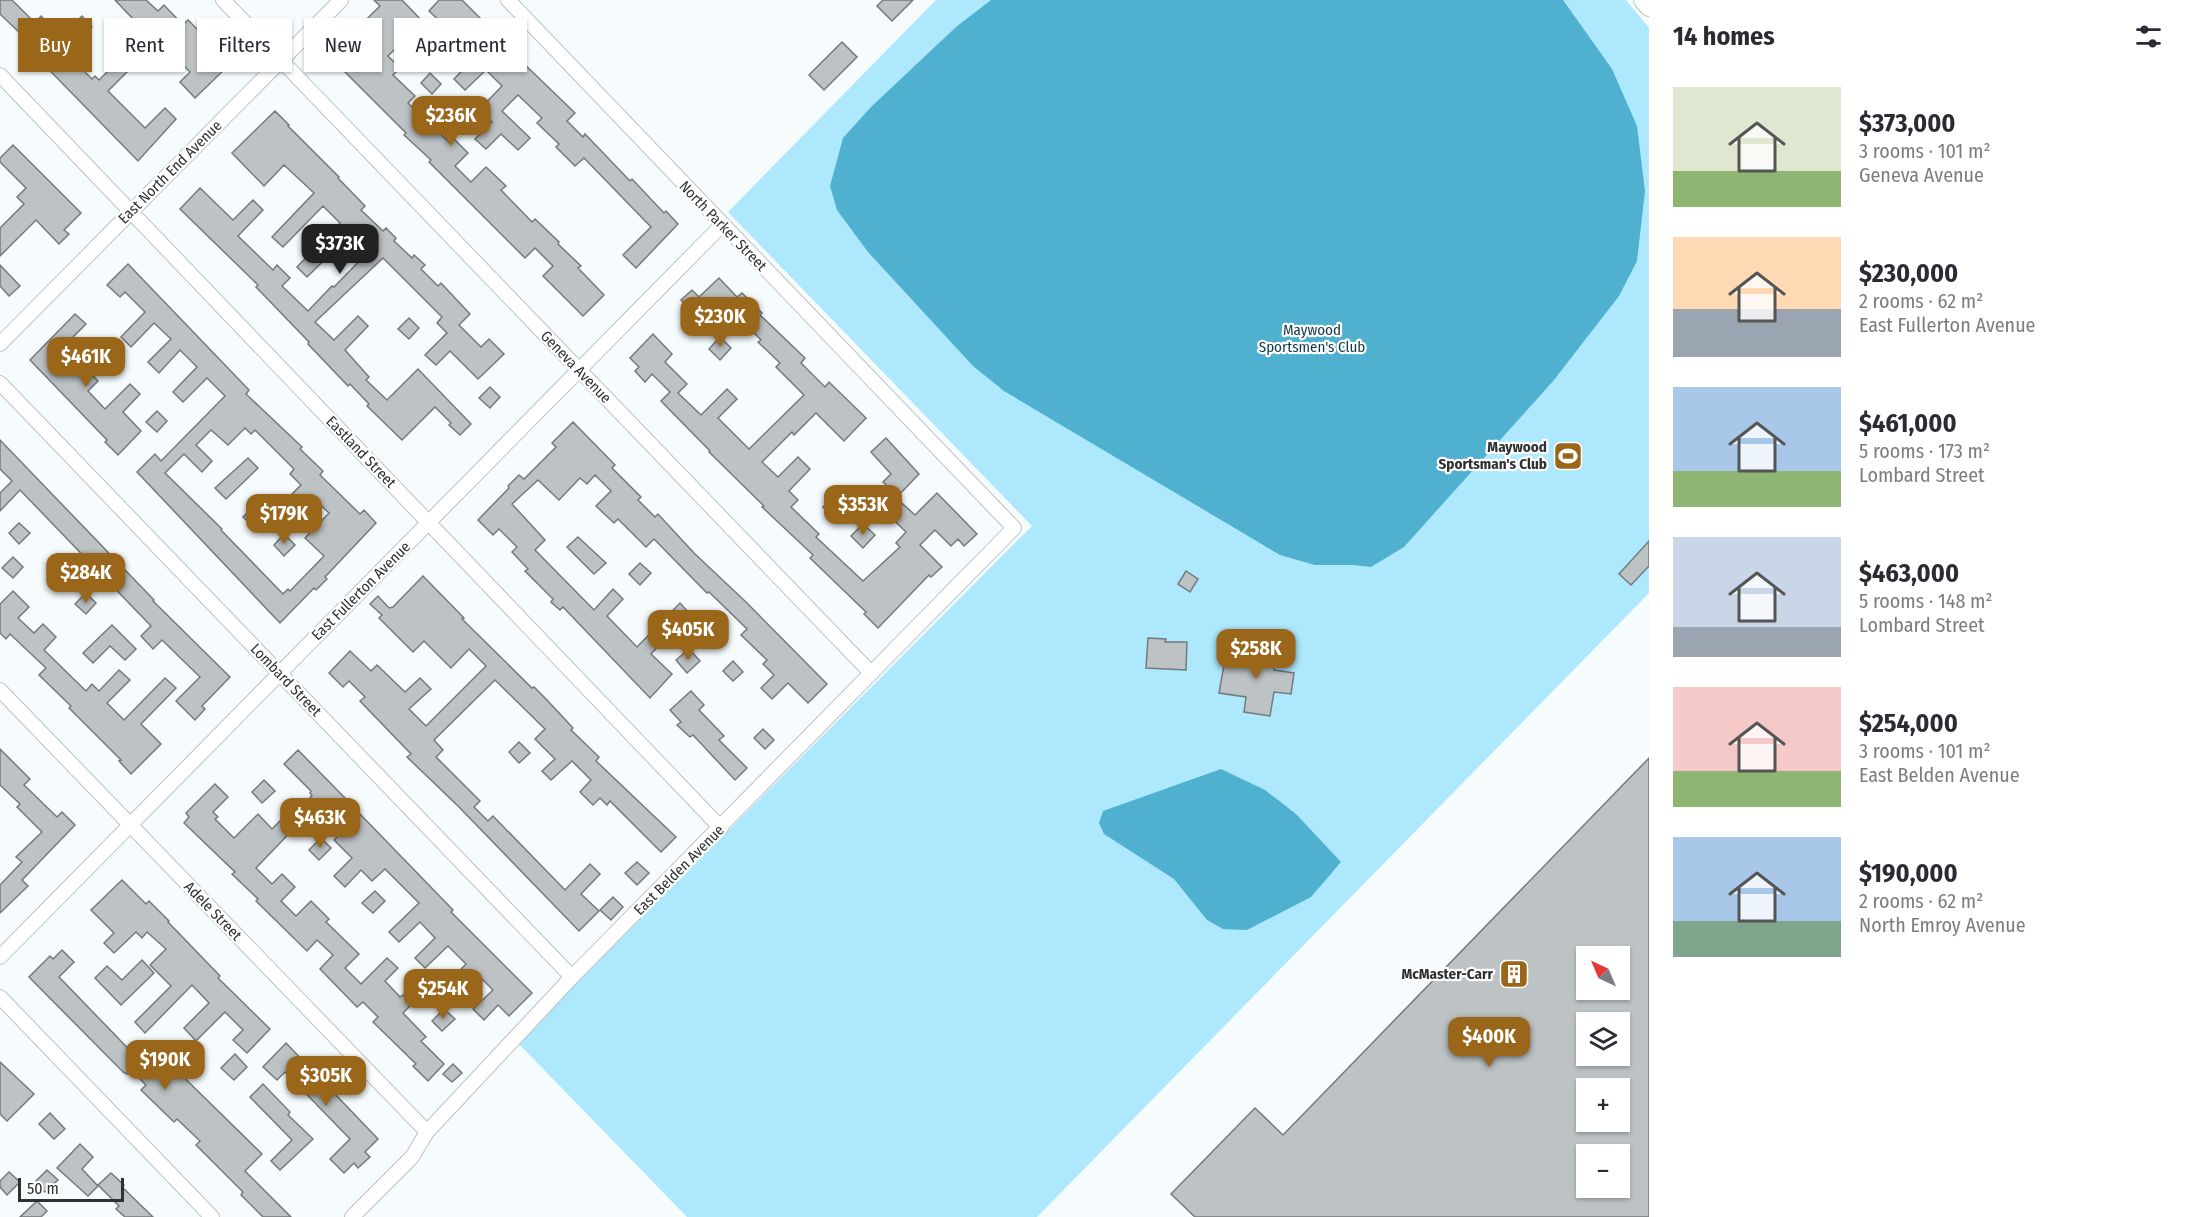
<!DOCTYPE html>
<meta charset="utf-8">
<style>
body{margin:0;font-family:"Fira Sans Condensed",sans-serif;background:#f2f2f3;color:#2b2b33;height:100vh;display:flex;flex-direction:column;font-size:22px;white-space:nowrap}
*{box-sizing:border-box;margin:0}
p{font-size:20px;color:#7c7c81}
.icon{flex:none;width:33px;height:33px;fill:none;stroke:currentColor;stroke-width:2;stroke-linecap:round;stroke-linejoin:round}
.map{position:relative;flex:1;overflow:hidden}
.drawer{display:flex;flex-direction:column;background:#fff;width:540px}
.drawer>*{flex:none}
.hud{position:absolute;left:18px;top:18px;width:570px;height:54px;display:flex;gap:12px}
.needle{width:39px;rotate:316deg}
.buttons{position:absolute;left:1576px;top:946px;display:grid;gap:12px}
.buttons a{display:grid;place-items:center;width:54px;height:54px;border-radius:0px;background:#fff;box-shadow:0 2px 4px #0004;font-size:30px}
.scale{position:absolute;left:18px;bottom:15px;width:106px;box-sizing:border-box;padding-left:6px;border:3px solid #2e3031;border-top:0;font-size:16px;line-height:21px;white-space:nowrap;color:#2e3031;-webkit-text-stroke:4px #fff;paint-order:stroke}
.price{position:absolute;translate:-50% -51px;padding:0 14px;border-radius:12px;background:#99661a;color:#fff;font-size:20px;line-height:39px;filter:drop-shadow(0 2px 3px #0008)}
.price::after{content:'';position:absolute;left:50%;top:36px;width:18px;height:14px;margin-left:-9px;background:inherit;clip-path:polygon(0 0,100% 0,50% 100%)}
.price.selected{background:#222;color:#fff}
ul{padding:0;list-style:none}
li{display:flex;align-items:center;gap:18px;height:150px;padding:0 24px}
li span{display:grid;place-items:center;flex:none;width:168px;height:120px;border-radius:0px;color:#555}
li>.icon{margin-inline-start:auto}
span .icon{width:72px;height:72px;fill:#fffc;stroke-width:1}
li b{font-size:26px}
h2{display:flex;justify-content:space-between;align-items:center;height:72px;padding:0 24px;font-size:26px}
.tag{padding:0 21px;border-radius:0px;background:#fff;box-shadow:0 2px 4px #0004;font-size:21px;line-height:54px}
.tag.selected{background:#99661a;color:#fff}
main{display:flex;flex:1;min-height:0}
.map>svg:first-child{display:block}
.green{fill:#ade8fd}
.water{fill:#4fb1cf}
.building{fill:#bdc2c4;stroke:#757a7c;stroke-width:1.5;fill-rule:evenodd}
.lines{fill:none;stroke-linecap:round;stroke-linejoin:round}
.street-casing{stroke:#bdc2c4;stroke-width:16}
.secondary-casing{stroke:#bdc2c4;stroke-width:20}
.street{stroke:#fff;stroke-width:14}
.secondary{stroke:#fff;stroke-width:18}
.labels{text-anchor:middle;stroke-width:4.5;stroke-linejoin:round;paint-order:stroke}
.street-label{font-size:15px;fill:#2e3031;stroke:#fff}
.park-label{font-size:15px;fill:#0d3a47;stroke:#fff}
.poi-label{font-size:15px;font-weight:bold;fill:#2e3031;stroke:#fff;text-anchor:end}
</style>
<main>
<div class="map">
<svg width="1649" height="1217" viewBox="0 0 1649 1217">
<rect width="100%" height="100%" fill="#f6fbfd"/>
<path class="green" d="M936,0H1626L1649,28V593L1037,1217H687L517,1042L1032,526L728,212Z"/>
<g class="water">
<path d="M991,0H1563L1612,69L1637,126L1645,191L1637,261L1619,296L1554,380L1404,547L1371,567L1354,565H1315L1280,555L1004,391L973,366L868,252L837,210L830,186L843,138L871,107L956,27Z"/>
<path d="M1221,769L1265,790L1296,814L1341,862L1311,897L1247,930L1223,929L1207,920L1174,879L1104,834L1099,823L1103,811Z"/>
</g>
<g class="building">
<path d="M0,0H12L35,23L41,16L61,36L82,16L92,27L69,49L79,59L75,62L92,79L95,76L99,80L119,60L129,70L108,91L145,128L165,108L176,119L138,161L19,39L22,35L0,14Z"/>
<path d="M115,0H146L158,11L164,5L183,25L188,20L203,35L198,40L215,58L219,54L229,65L195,98L180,82L190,72L154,35L147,42L128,24L133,19Z"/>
<path d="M374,0H402L424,23L415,31L414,30L388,56L400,68L393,75L415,96L408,103L449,142L453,138L468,153L455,166L471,182L486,167L506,186L501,190L532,222L535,219L559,242L558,244L581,266L578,268L604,295L583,316L543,276L553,266L535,248L525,258L429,162L431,160L404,135L406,133L329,56L380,6Z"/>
<path d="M439,0H462L483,21L438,66L426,53L449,30L429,11Z"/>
<path d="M883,0H913L892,21L877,6Z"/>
<path d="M497,35L521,58L519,59L575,113L567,121L583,137L585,134L630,181L632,179L664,213L666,211L678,224L636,268L623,255L651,227L584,158L575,166L556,147L559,144L537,123L542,118L518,95L502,111L530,138L518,150L501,134L486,149L475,139L492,122L479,110L502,86L486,70L465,90L454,79Z"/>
<path d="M842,42L857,57L824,90L809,75Z"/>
<path d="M430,73L441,84L432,94L421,83Z"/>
<path d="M275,111L289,125L288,126L339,177L338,178L365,206L361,210L383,231L386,228L396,238L394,241L412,258L414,255L425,265L421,269L438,286L441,283L470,314L459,325L481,347L489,339L504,354L478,379L450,351L436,365L425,355L447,333L437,323L442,317L383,258L315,322L334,340L358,316L368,326L345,350L369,377L366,380L387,400L418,369L471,424L460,435L449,425L451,423L435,407L402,440L367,406L369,404L350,384L348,386L308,344L309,342L256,287L258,285L180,209L200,188L233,220L253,200L263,210L238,236L273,270L277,265L290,278L282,286L308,311L332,286L334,287L372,248L354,231L307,277L297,267L340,223L323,206L283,247L272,237L314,193L284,165L264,186L232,153Z"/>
<path d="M13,145L81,213L64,230L69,234L59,244L36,220L0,256V228L24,204L17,197L26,188L0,162V158Z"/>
<path d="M128,264L249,390L246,394L302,447L300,449L323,471L320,475L360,514L364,510L376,523L325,577L327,579L316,590L314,588L280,623L137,472L155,454L161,461L225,396L207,378L183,402L173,392L197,367L180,350L159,373L148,362L171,339L154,323L131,347L121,337L145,312L125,292L120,297L107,285ZM245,428L251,434L255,430L294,469L290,474L301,485L286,500L297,510L311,496L329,513L305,538L324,556L290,591L288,589L283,594L221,530L222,529L165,473L184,454L202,472L212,461L196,445L211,430L228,445Z"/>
<path d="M0,265L20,286L9,296L0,286Z"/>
<path d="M719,278L737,297L742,293L762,313L760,315L805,358L801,363L825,387L829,382L866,418L844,441L816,413L794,435L792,432L762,462L778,477L798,457L810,469L789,491L798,500L791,507L819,534L816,537L863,581L900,547L896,543L906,532L882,509L894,496L915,515L937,493L977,534L964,546L958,539L951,546L935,530L920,545L942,567L931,577L929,575L878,628L864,614L866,612L810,558L813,555L762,507L764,506L709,452L710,451L661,401L670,392L652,374L645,382L635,371L639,367L630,358L653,334L672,354L665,362L687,384L678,393L701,415L727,389L737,399L718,418L749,449L804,395L776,367L780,363L758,342L761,340L721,300L699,319L681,300L692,290L699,297Z"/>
<path d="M75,314L86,324L64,346L98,381L88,391L105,409L130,384L140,394L123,412L141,431L118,455L105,442L107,440L30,360Z"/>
<path d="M409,318L419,328L409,339L398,329Z"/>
<path d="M720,337L731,348L720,360L709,349Z"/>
<path d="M490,387L500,397L490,408L479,398Z"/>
<path d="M157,411L167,421L157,432L146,422Z"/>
<path d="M573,422L615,465L612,468L641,497L638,500L655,517L658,514L694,553L746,602L827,684L808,703L788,683L772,699L761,688L774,675L763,664L767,660L741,635L747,629L709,592L707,593L654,539L646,547L618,519L614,523L596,506L611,491L595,475L587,484L580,478L559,500L538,480L512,504L545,540L535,550L594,610L613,589L623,599L607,616L637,647L680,603L690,614L651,654L672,674L650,698L563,607L560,610L551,602L553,599L525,571L528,569L512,552L517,547L499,529L493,535L478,520L509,488L508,486L519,475L524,479L556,447L552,443Z"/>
<path d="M886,438L919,474L898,496L883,482L891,474L871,452Z"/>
<path d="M0,440L154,600L153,601L230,677L202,706L205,709L195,720L176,701L200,677L162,640L153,649L141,636L151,626L20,490L0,511V493L12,481L0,469Z"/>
<path d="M248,458L258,468L226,499L215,488Z"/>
<path d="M835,495L848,508L836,520L823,507Z"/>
<path d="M254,506L264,516L254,527L243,517Z"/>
<path d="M19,523L30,533L19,544L9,533Z"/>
<path d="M863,524L875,535L863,548L851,536Z"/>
<path d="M284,534L295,545L284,556L274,545Z"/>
<path d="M578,537L606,563L594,574L567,547Z"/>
<path d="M1649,541V566L1631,585L1619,574Z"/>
<path d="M13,557L23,567L13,578L2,568Z"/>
<path d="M640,563L651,573L640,585L629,574Z"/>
<path d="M60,564L71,574L60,585L50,575Z"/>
<path d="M1186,571L1198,579L1190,592L1178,584Z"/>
<path d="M423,576L464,618L462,619L532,688L534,687L547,700L573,728L571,730L599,757L596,761L676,837L661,852L610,801L607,805L600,798L593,805L580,792L591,780L572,761L551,780L542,771L555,759L535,739L545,729L495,680L434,740L443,750L436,757L480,801L474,807L488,821L493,816L565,890L590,864L600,874L581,894L599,911L579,931L459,807L407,757L411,754L360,701L365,697L349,681L343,687L329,673L350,651L371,671L377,665L405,692L420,678L431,689L409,709L426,726L486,666L469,649L451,668L424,641L413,652L379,618L382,615L370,604L378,596L389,608L393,607Z"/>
<path d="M13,591L29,607L18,618L34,633L43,624L56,637L44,650L86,691L92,684L99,691L119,670L130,680L107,703L124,720L165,678L176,688L141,724L161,744L131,774L119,761L121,760L69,708L71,706L39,675L46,668L10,634L6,639L0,633V604Z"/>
<path d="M86,593L96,603L86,614L75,604Z"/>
<path d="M112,625L136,649L125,660L110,646L93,663L83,653Z"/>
<path d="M1148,638L1166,639L1165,642H1187L1186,670L1146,668Z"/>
<path d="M1251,645L1278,649L1274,670L1294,673L1291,694L1274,692L1270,716L1244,712L1246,697L1219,693L1225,659L1248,662Z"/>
<path d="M689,649L700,661L687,673L676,660Z"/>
<path d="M733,661L743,672L733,681L723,671Z"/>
<path d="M691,691L704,705L699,710L724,736L719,740L747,768L735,780L693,735L690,737L677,725L681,722L670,710Z"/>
<path d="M763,729L774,740L765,749L754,738Z"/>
<path d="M519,742L530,753L519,763L509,752Z"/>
<path d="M0,749L30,779L24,785L57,817L62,812L75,825L22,880L28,886L0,913V885L22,862L16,857L42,832L17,807L20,804L0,785Z"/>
<path d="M298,750L345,798L324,820L306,803L312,795L310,793L311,791L284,764Z"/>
<path d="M1649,758V1217H1195L1171,1194L1255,1108L1283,1135ZM1587,957H1620V990H1587ZM1587,1023H1620V1056H1587ZM1587,1089H1620V1122H1587ZM1587,1155H1620V1188H1587Z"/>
<path d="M264,780L275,791L262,803L252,792Z"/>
<path d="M215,784L228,797L213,812L218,817L215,819L234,838L258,814L272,829L292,809L303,819L256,868L272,884L282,874L295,887L281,901L296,916L311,901L329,919L326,922L359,954L345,968L361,984L387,958L398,968L385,981L400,997L403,995L412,1004L403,1013L426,1037L421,1041L444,1064L428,1081L413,1066L416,1064L373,1022L378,1017L363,1002L357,1007L320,969L333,955L317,940L307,951L256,901L258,899L232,874L235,872L184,823L189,817L186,813Z"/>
<path d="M360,814L453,910L451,912L532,993L509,1016L498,1005L484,1020L473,1009L493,990L477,974L455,996L445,986L466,964L448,946L425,968L415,958L435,938L420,922L399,942L389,932L419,903L385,869L372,881L361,870L345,887L334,876L352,858L334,840Z"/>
<path d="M321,838L331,848L319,860L309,850Z"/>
<path d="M637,862L649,873L637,885L625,873Z"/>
<path d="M122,880L146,904L149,901L169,921L168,922L220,976L218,978L270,1029L247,1053L233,1040L243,1030L225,1012L196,1041L184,1028L209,1003L192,985L145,1033L135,1022L171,986L150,965L166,949L147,932L142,938L136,932L114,953L104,943L114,933L91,910Z"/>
<path d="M375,891L385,901L373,913L362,903Z"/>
<path d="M613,897L623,907L611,920L600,910Z"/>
<path d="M62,950L74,962L59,977L146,1067L159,1053L262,1154L245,1171L291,1217H263L241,1195L243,1192L196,1145L200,1141L177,1119L174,1122L141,1090L146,1085L131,1070L127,1074L123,1072L29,977L50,956L53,959Z"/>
<path d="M142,960L154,973L121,1005L95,978L107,966L122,980Z"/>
<path d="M444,1009L455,1019L442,1031L432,1021Z"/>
<path d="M286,1043L378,1139L365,1152L370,1157L358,1168L354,1163L344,1173L330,1159L350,1139L285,1072L277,1080L263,1067Z"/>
<path d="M235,1054L247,1067L234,1080L221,1068Z"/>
<path d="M0,1062L34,1094L7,1121L0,1114Z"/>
<path d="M453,1064L462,1073L452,1082L443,1074Z"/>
<path d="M263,1084L290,1112L288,1115L313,1139L280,1170L271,1161L292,1140L250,1097Z"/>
<path d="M50,1113L65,1129L54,1139L39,1124Z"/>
<path d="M80,1144L93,1157L82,1169L98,1186L88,1196L57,1168Z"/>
<path d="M47,1170L58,1180L45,1192L35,1182Z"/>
<path d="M9,1172L20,1182L7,1195L0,1187V1181Z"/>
<path d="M111,1173L124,1185L122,1187L153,1217H125L116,1209L119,1206L98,1185Z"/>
<path d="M37,1201L47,1211L41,1217H20Z"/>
</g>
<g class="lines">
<g class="street-casing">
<g id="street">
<path d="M223,0L871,673"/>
<path d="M0,75L721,828"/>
<path d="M0,344L341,0"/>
<path d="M0,383L572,977"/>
<path d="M0,690L427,1132"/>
<path d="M0,957L722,225"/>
<path d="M0,997L212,1217"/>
<path d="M352,1217L412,1157L427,1132L572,977L1014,528L508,0"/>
</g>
</g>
<g class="secondary-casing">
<path id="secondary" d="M1643,0L1649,7"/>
</g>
<use href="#street" class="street"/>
<use href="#secondary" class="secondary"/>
</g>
<defs>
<g id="stadium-square" transform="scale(1.5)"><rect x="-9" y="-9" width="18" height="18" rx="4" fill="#99661a" stroke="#fff"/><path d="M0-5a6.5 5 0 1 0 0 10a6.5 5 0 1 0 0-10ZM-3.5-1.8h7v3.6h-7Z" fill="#fff"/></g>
<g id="building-square" transform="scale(1.5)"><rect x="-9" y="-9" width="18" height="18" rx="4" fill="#99661a" stroke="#fff"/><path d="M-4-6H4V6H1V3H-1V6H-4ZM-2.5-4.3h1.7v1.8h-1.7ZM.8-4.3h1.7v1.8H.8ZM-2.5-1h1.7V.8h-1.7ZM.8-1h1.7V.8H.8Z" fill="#fff"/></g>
</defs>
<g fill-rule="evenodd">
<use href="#stadium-square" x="1568" y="456"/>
<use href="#building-square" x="1514" y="974"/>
</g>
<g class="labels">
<g class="street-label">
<text transform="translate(170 172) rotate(-45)" y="5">East North End Avenue</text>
<text transform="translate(723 226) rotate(46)" y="5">North Parker Street</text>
<text transform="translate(576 367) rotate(46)" y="5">Geneva Avenue</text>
<text transform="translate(361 452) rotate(46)" y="5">Eastland Street</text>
<text transform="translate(361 591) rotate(-45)" y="5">East Fullerton Avenue</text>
<text transform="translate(286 680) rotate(46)" y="5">Lombard Street</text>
<text transform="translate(679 870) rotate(-45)" y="5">East Belden Avenue</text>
<text transform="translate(213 911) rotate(46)" y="5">Adele Street</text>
</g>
<g class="park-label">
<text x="1312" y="335">Maywood<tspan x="1312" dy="17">Sportsmen's Club</tspan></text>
</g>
<g class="poi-label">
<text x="1547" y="452">Maywood<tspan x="1547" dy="17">Sportsman's Club</tspan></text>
<text x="1493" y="979">McMaster-Carr</text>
</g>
</g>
</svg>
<div class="buttons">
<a><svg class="needle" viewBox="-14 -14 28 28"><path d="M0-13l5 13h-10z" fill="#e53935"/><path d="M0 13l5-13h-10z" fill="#7c7c81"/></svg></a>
<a><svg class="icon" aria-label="layers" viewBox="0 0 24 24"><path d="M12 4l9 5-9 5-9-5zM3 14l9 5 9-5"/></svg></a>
<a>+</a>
<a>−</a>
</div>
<div class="scale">50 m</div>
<b class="price" style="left:451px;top:147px">$236K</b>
<b class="price selected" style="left:340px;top:275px">$373K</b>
<b class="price" style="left:720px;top:348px">$230K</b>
<b class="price" style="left:86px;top:388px">$461K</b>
<b class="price" style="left:863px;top:536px">$353K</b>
<b class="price" style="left:284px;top:545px">$179K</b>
<b class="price" style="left:86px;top:604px">$284K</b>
<b class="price" style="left:688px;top:661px">$405K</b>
<b class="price" style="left:1256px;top:680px">$258K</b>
<b class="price" style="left:320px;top:849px">$463K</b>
<b class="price" style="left:443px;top:1020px">$254K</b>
<b class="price" style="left:1489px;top:1068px">$400K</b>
<b class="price" style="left:165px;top:1091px">$190K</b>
<b class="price" style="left:326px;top:1107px">$305K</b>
<div class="hud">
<a class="tag selected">Buy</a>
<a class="tag">Rent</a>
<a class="tag">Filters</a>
<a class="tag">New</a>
<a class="tag">Apartment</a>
</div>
</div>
<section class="drawer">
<h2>14 homes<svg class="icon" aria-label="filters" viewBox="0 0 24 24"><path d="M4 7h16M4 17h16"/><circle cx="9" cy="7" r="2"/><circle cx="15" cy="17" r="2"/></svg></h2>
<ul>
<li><span style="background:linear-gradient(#dfe7d0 70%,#8fb573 0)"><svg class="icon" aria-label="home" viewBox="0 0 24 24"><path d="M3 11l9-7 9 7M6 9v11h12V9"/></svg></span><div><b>$373,000</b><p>3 rooms · 101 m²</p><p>Geneva Avenue</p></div></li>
<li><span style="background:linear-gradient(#ffd9b3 60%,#9aa5b1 0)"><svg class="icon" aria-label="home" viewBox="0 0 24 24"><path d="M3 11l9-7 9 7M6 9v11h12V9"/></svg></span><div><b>$230,000</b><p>2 rooms · 62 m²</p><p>East Fullerton Avenue</p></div></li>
<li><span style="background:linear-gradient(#a9c7e8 70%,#8fb573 0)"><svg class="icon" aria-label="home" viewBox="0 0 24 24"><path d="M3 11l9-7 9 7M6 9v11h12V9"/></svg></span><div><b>$461,000</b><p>5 rooms · 173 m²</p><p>Lombard Street</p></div></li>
<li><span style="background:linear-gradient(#c9d6e8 75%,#9aa5b1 0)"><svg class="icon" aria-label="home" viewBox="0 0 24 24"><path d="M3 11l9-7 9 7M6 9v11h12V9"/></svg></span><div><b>$463,000</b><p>5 rooms · 148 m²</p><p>Lombard Street</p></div></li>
<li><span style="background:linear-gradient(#f6c9c9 70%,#8fb573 0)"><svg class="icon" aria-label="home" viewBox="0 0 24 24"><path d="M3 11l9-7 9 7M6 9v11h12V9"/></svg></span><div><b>$254,000</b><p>3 rooms · 101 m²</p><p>East Belden Avenue</p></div></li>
<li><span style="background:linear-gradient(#a9c7e8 70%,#7fa58c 0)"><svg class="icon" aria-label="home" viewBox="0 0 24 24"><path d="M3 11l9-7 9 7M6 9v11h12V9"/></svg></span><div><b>$190,000</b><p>2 rooms · 62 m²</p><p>North Emroy Avenue</p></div></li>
</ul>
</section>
</main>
